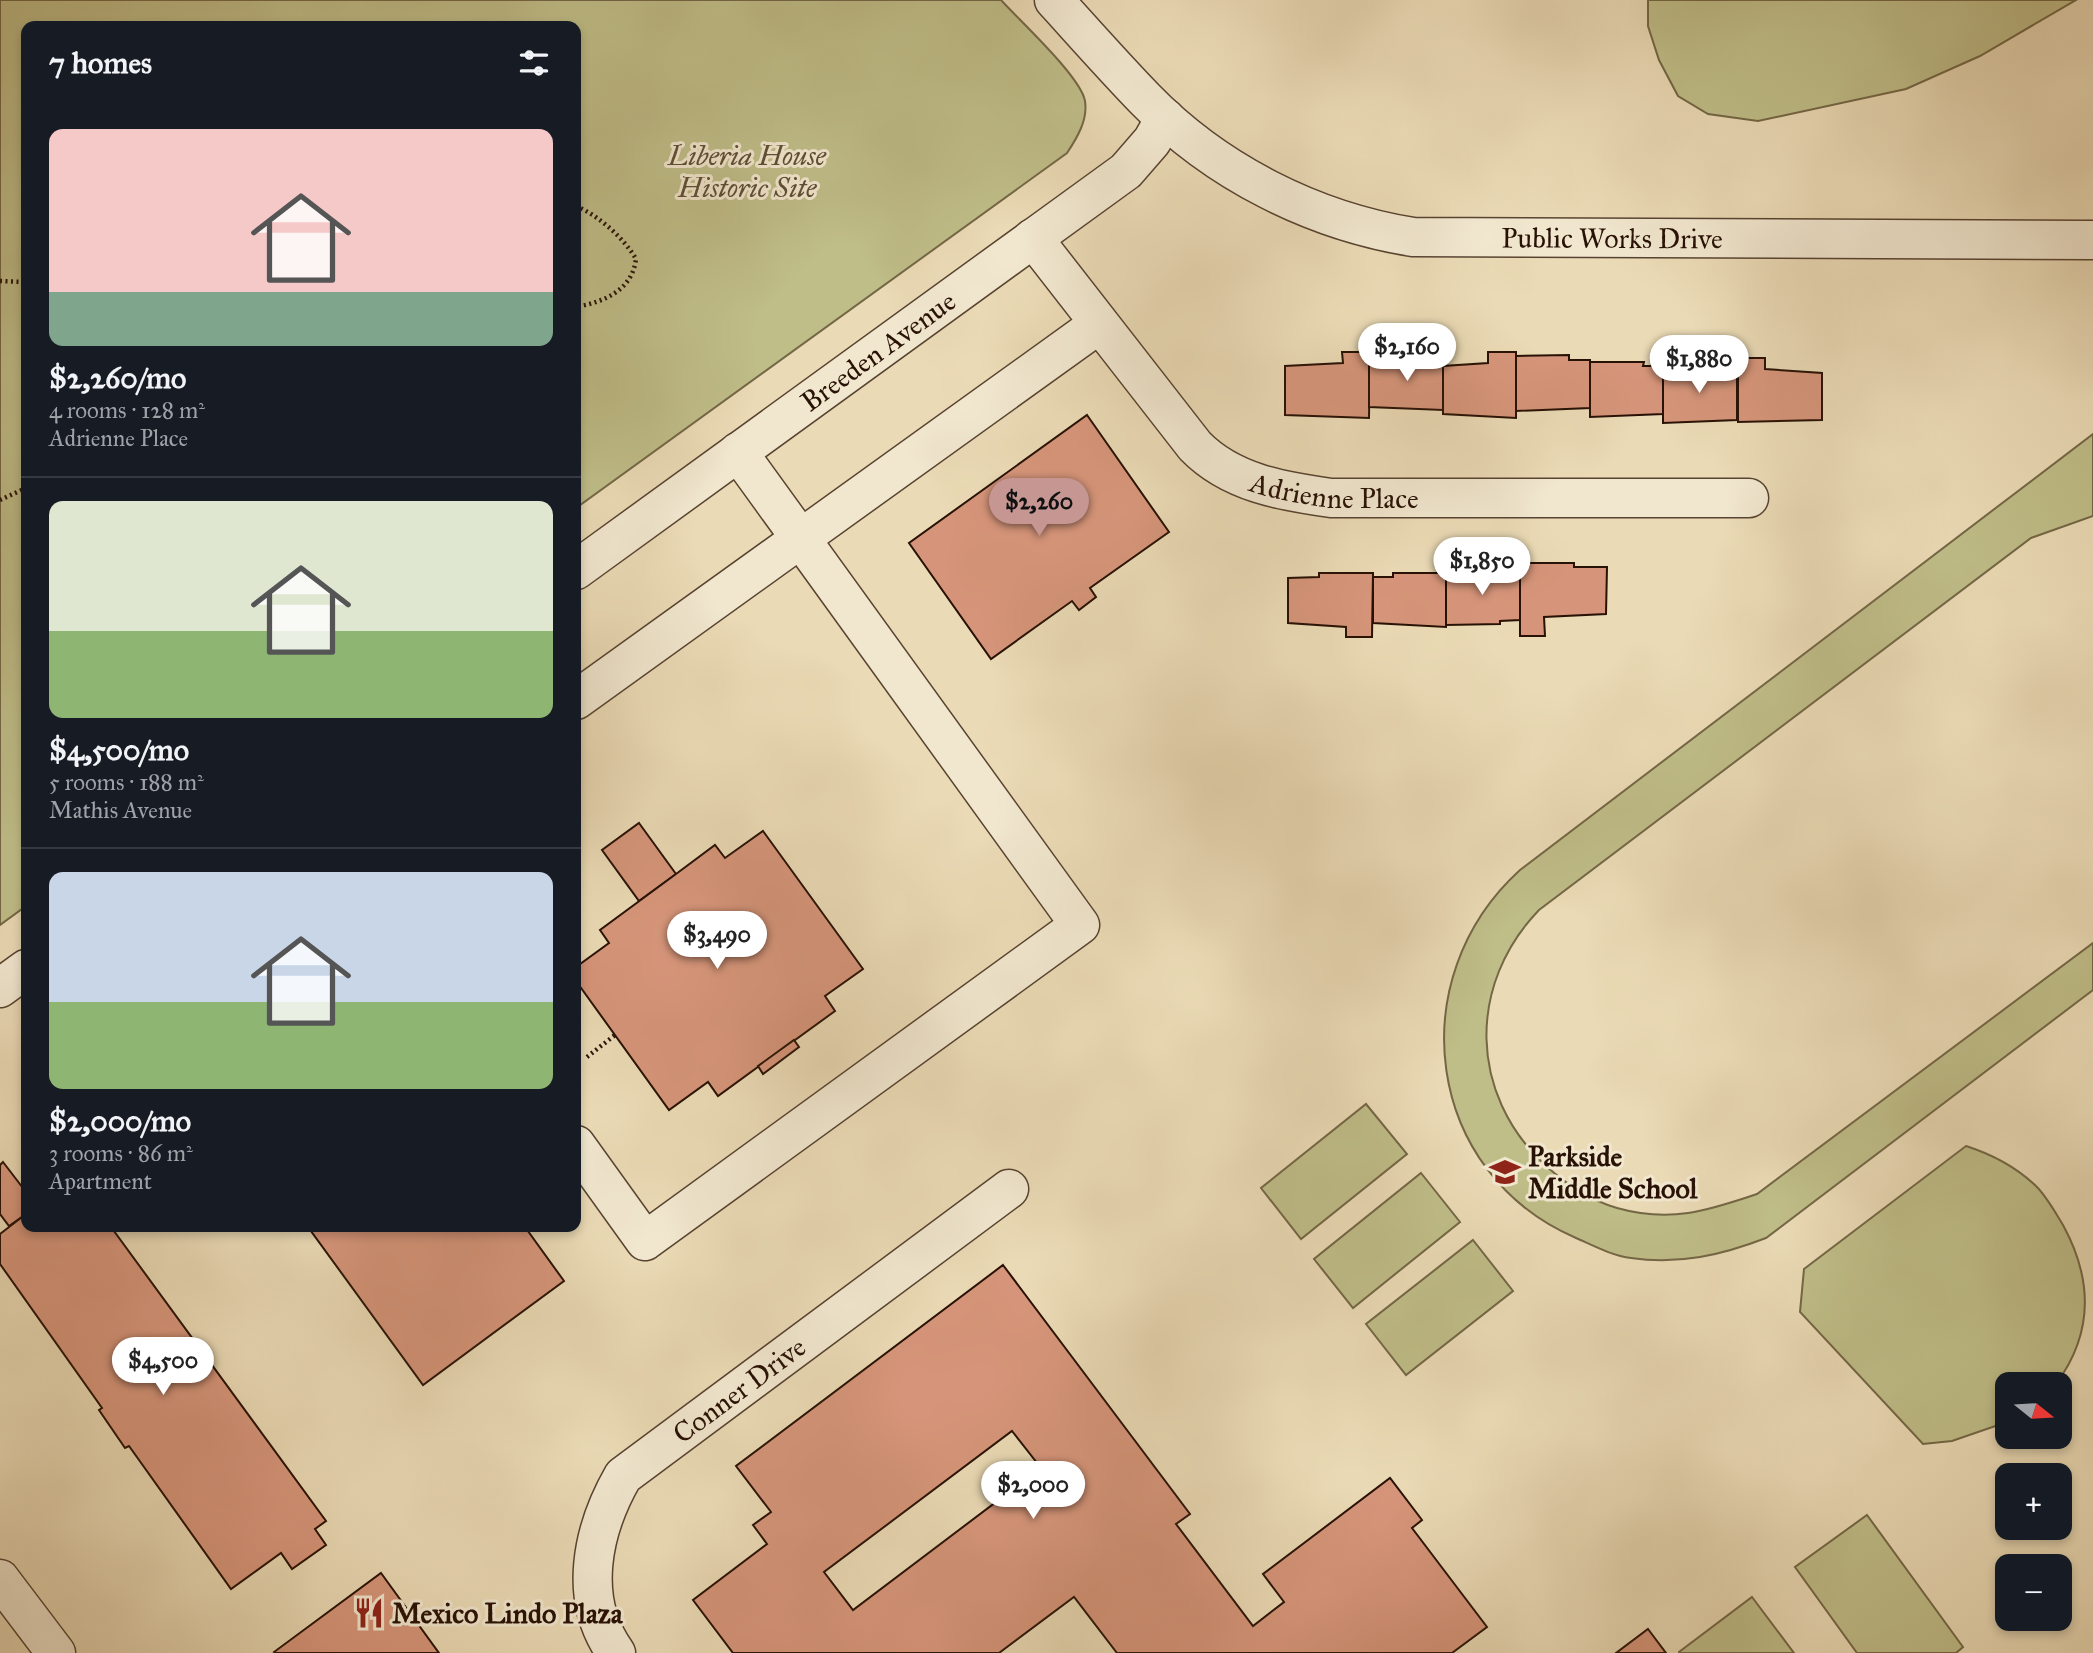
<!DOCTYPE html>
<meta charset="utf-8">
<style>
body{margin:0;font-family:"IM FELL Great Primer",serif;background:#20242c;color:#f1f3f6;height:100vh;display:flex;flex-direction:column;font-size:26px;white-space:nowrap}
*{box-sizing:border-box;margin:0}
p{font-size:23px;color:#9ea1a6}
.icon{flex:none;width:38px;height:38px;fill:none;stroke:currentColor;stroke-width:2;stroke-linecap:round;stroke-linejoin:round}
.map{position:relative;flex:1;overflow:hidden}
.sheet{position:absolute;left:21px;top:21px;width:560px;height:1211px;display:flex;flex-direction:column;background:#171b24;border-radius:14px;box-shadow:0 4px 10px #0003}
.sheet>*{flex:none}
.needle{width:46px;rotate:108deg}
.controls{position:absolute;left:1995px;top:1372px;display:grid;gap:14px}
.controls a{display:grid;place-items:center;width:77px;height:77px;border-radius:14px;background:#171b24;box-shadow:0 4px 10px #0003;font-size:35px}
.price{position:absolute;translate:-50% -60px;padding:0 16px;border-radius:24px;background:#fff;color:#222;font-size:23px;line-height:46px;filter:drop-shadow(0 2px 4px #0008)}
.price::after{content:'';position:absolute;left:50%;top:42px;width:21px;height:16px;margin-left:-10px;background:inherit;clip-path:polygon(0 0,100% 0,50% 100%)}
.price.on{background:#c59692;color:#111}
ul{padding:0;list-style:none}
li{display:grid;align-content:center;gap:14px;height:371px;padding:0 28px}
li+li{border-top:2px solid #363941}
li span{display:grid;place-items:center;height:217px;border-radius:14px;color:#555}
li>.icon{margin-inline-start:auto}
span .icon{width:126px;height:126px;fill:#fffc;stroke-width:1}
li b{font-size:30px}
h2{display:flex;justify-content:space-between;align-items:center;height:84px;padding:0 28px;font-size:30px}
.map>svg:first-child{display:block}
.green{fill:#bfbd88;stroke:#746746;stroke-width:2}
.building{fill:#d6957a;stroke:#281105;stroke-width:2;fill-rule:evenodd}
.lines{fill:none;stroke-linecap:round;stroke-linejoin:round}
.minor-casing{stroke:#584331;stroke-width:41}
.path{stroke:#281105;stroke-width:4.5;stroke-dasharray:2 3.5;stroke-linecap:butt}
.minor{stroke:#f1e7cf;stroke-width:38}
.labels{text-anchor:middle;stroke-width:6;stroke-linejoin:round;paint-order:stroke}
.park-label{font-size:28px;font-style:italic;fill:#5d4d33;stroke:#f1e7cf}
.street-label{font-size:28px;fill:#281105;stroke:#f1e7cf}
.poi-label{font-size:28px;font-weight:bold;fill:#281105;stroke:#f1e7cf;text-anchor:start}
</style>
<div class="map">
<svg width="2093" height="1653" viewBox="0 0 2093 1653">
<rect width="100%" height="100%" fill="#eadab5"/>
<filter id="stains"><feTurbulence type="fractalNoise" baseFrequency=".00286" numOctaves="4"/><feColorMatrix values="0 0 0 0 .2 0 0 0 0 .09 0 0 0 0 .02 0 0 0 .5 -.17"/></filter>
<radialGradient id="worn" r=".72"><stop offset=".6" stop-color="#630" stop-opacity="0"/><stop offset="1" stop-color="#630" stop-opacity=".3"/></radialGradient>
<g class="green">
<path d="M0,0H1001C1020,21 1081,77 1085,101C1088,120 1077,138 1067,153L576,508V26H26V906L0,925Z"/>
<path d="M1648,0H2076L1980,56L1906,89L1758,121L1708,114L1678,96L1659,60L1648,26Z"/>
<path d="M2093,434V516L2031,538L1539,910C1467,985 1469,1094 1545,1165C1566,1184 1589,1200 1617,1208C1670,1223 1707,1211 1757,1194L2093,943V990L1766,1238C1722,1255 1679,1265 1631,1258C1613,1256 1594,1246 1576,1238C1425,1173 1400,979 1520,870Z"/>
<path d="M1366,1104L1407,1154L1301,1239L1261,1188Z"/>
<path d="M1966,1146C1991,1154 2016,1167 2036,1186C2047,1197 2055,1212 2063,1225C2093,1280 2093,1334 2056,1384H2007V1422L1952,1441L1923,1444L1800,1312L1804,1269Z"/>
<path d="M1421,1173L1460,1222L1353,1308L1314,1259Z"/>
<path d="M1473,1240L1513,1291L1406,1375L1366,1324Z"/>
<path d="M1867,1515L1963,1647L1956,1653H1857L1795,1567Z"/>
<path d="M1752,1597L1794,1653H1679V1652Z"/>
</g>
<g class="building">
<path d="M1342,352H1370L1369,418L1285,415V366L1343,363Z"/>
<path d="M1488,352H1516V418L1443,414V366L1488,363Z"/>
<path d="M1569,355V360H1590V408L1516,411V356Z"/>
<path d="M1389,356H1443V410L1369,407V360H1389Z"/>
<path d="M1738,358H1765V369L1822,373V420L1738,422Z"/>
<path d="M1590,362H1644L1643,366H1663V414L1590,417Z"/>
<path d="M1663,368H1718V372H1737V420L1663,423Z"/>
<path d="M1087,415L1169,532L1090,588L1096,597L1079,610L1072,601L991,659L909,543Z"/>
<path d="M1520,563H1574V567H1607L1606,614L1544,617L1545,636H1520Z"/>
<path d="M1445,570H1500V574H1520V620L1500,621V624L1446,625Z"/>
<path d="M1319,573H1373L1372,637H1346V627L1288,623V578L1319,577Z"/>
<path d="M1393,573H1446V627L1373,623V577H1393Z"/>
<path d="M639,823L676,874L639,901L602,850Z"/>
<path d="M763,831L863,969L825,996L835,1011L718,1096L708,1082L669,1110L576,981V967L609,943L600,930L676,874L715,845L725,858Z"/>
<path d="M794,1040L799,1047L763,1074L758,1066Z"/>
<path d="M3,1162L26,1192V1214L9,1226L0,1214V1165Z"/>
<path d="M26,1214V1227H111L326,1521L315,1529L326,1545L292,1569L281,1553L231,1589L129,1446L125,1448L99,1410L102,1408L0,1264V1234Z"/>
<path d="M308,1227H525L564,1281L423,1385Z"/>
<path d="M1003,1265L1190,1514L1176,1524L1253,1626L1284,1602L1263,1574L1390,1478L1422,1520L1412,1528L1487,1627L1452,1653H1117L1074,1597L999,1653H733L693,1600L767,1544L753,1525L771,1512L736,1466ZM1012,1431L1041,1468L853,1610L824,1572Z"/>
<path d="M381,1573L439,1653H275L274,1652Z"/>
<path d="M1648,1629L1666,1653H1616Z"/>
</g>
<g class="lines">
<g class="minor-casing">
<g id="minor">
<path id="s1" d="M1054,0C1084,33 1114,67 1145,99C1216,172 1313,221 1413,237L2093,240"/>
<path id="s2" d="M1033,238L1195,446C1231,483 1282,491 1331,498H1749"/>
<path id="s3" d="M576,570L1126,171L1152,141L1165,118"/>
<path d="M576,700L1099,324"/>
<path d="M0,988L26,969"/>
<path d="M576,1145L645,1241L1080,925L738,452"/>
<path d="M0,1579L56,1653"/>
<path id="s4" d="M616,1653C577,1599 592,1530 623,1476L1009,1189"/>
</g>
</g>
<g class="path">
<path d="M576,206C599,216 623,237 636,259C632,291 603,302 576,307"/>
<path d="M0,281L26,282"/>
<path d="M0,500L26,488"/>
<path d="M587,1057L615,1035"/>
</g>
<use href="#minor" class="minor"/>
</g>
<defs>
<g id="school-bare" transform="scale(2.415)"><path d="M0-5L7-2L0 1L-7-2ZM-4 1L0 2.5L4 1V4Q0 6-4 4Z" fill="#8f2418" stroke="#f1e7cf" stroke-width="2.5" paint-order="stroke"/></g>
<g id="restaurant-bare" transform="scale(2.415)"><path d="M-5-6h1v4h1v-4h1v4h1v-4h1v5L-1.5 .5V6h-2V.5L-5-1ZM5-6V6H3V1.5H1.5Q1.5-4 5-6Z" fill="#8f2418" stroke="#f1e7cf" stroke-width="2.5" paint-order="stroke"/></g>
</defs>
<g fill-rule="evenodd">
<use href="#school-bare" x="1505" y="1172"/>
<use href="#restaurant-bare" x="369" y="1613"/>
</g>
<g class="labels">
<g class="park-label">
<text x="747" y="165">Liberia House<tspan x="747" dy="32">Historic Site</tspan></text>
</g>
<g class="street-label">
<text dy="10" stroke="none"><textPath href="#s1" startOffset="640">Public Works Drive</textPath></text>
<text dy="10" stroke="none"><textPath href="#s3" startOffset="373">Breeden Avenue</textPath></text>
<text dy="10" stroke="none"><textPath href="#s2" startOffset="415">Adrienne Place</textPath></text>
<text dy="10" stroke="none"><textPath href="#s4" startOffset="332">Conner Drive</textPath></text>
</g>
<g class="poi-label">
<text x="1528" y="1166">Parkside<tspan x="1528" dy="32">Middle School</tspan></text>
<text x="392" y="1623">Mexico Lindo Plaza</text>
</g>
</g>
<rect width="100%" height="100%" filter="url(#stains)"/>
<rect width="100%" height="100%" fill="url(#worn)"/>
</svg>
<div class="controls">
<a><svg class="needle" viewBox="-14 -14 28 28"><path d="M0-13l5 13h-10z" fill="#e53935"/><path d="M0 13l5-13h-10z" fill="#9ea1a6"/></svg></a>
<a>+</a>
<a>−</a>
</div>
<b class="price" style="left:1407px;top:383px">$2,160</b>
<b class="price" style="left:1699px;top:395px">$1,880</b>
<b class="price on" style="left:1039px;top:538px">$2,260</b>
<b class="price" style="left:1482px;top:597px">$1,850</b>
<b class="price" style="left:717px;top:971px">$3,490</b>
<b class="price" style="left:163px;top:1397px">$4,500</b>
<b class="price" style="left:1033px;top:1521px">$2,000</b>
<section class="sheet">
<h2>7 homes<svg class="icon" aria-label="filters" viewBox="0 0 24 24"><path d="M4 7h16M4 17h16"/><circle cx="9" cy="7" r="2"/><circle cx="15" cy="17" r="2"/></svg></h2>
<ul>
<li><span style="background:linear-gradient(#f6c9c9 75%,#7fa58c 0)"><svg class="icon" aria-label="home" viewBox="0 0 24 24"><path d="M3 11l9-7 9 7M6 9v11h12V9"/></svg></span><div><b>$2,260/mo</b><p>4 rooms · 128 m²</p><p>Adrienne Place</p></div></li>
<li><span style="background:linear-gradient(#dfe7d0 60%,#8fb573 0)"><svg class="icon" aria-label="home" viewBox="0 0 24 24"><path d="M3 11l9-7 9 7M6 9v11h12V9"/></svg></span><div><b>$4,500/mo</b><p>5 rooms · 188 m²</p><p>Mathis Avenue</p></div></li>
<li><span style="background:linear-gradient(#c9d6e8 60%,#8fb573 0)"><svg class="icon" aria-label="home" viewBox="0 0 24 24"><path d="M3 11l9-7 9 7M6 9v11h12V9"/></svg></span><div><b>$2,000/mo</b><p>3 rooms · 86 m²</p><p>Apartment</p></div></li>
</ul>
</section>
</div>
